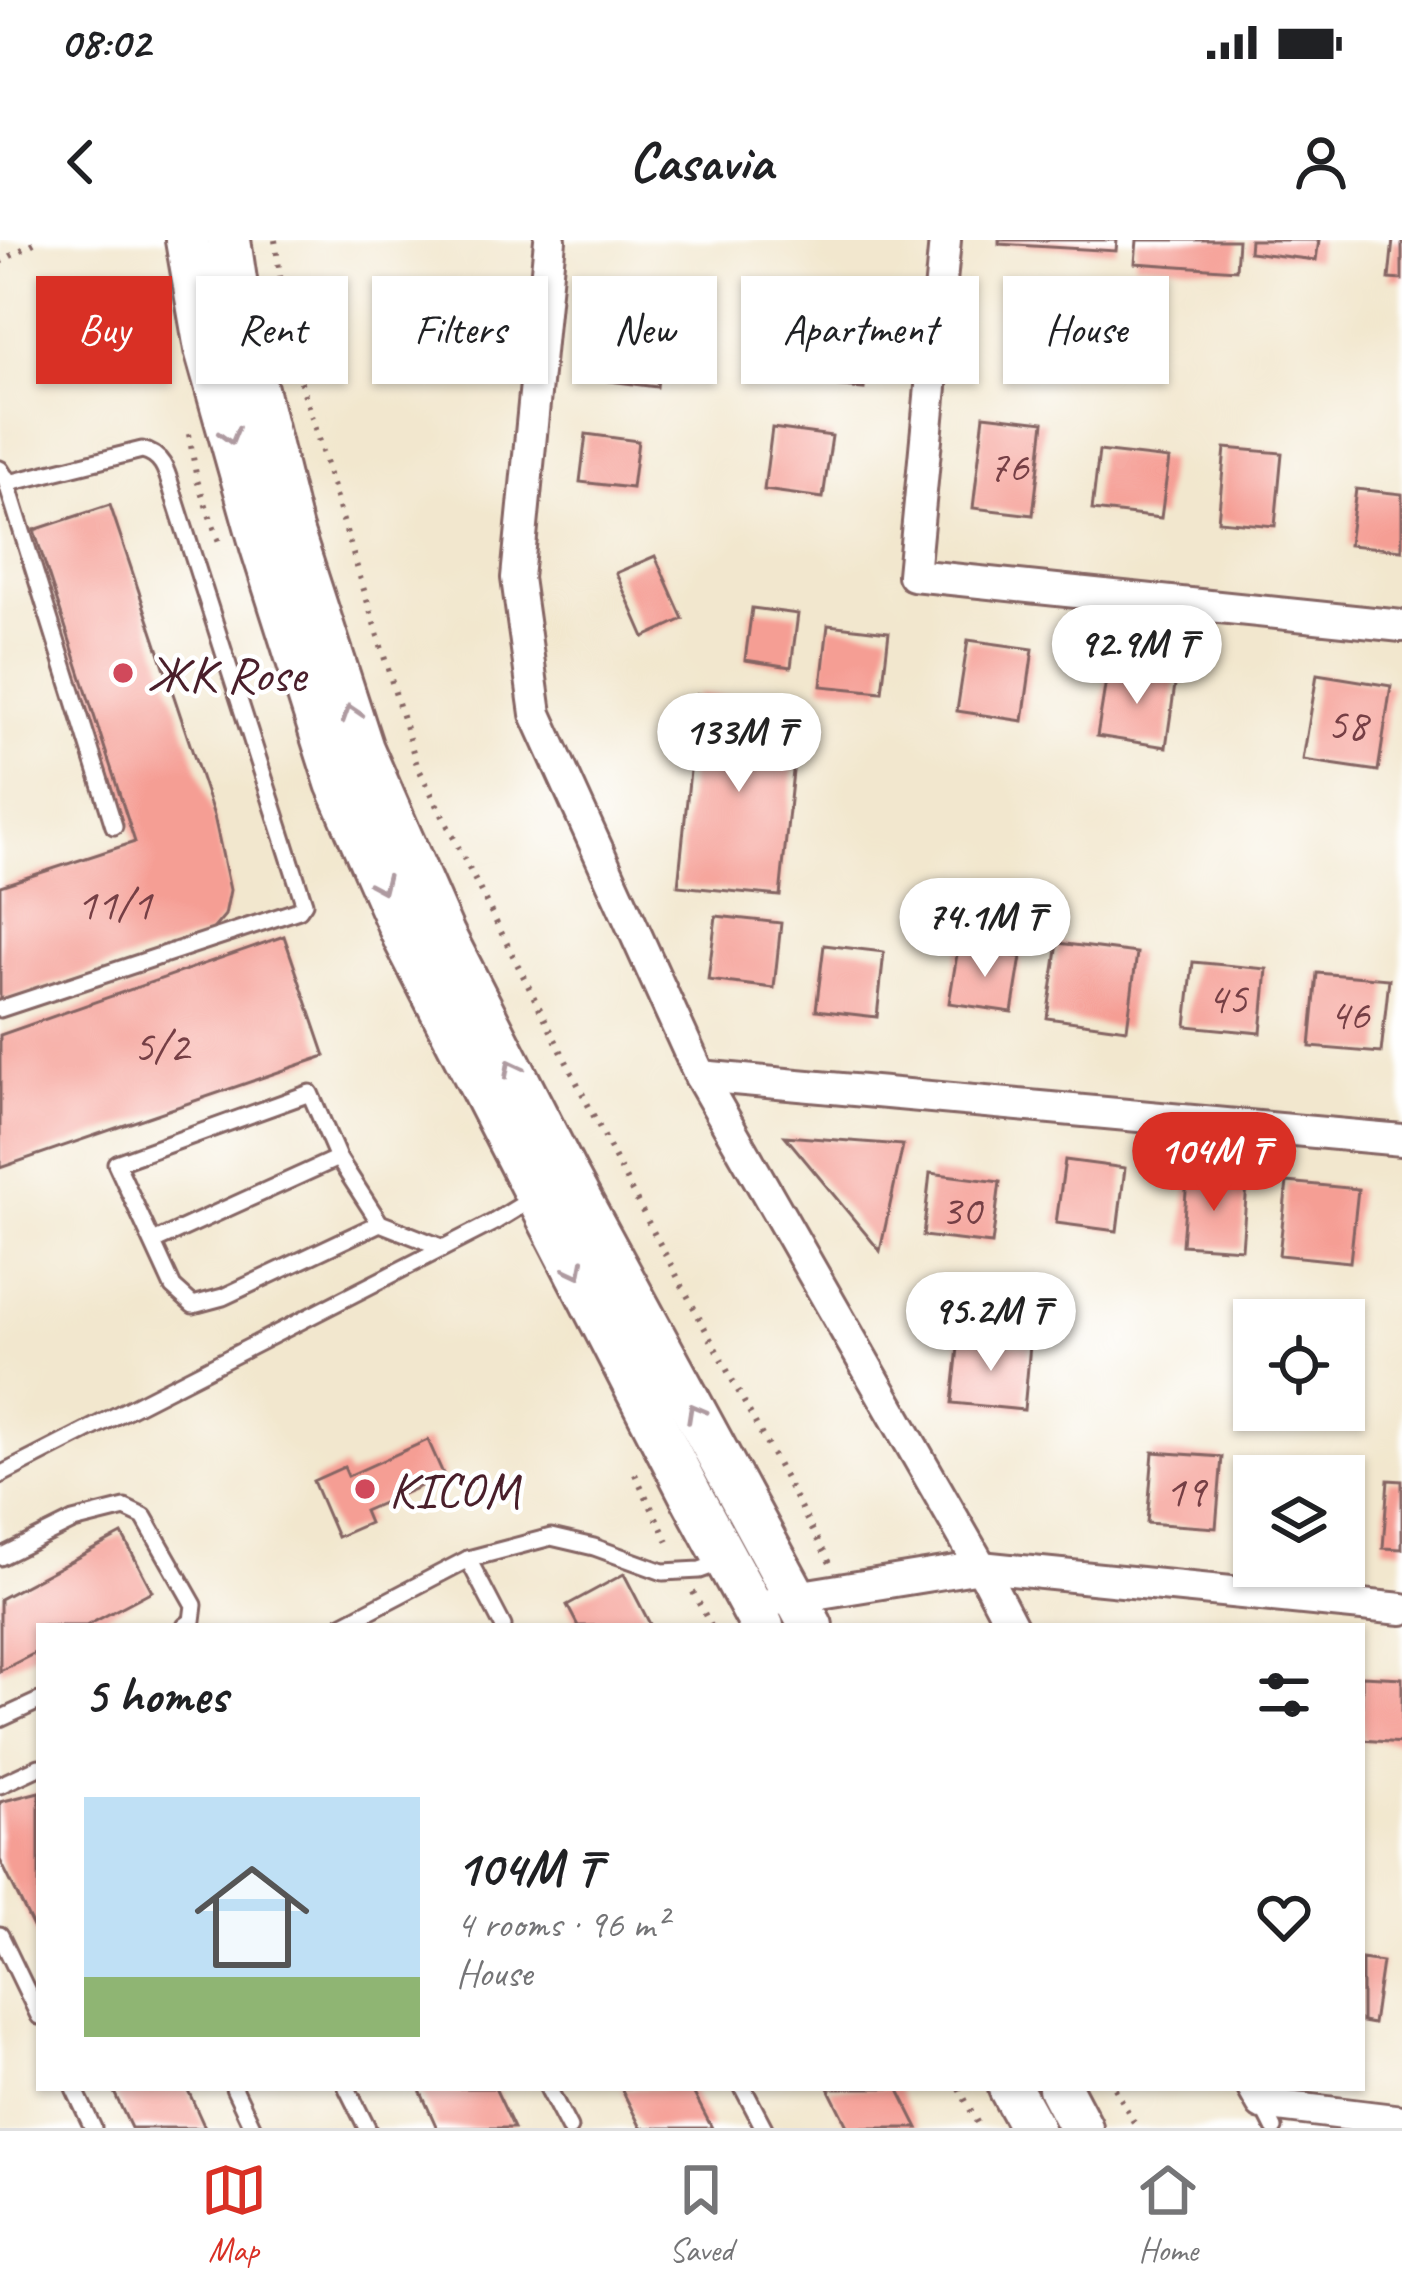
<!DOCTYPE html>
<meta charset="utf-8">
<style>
body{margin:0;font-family:Caveat,sans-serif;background:#f6f6f6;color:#202124;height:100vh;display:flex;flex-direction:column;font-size:45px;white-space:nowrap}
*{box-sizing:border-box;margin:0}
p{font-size:39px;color:#757577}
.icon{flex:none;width:66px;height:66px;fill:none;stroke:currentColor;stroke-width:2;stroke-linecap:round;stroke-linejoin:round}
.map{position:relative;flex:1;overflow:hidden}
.sheet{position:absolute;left:36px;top:1383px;width:1329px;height:468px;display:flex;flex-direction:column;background:#fff;border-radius:0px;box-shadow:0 3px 9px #0004}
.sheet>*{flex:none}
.banner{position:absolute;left:36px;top:36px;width:1332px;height:108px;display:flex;gap:24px}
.controls{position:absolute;left:1233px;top:1059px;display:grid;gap:24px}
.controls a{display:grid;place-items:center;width:132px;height:132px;border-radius:0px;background:#fff;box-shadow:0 3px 9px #0004;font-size:60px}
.price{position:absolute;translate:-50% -102px;padding:0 27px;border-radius:42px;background:#fff;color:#222;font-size:39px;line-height:78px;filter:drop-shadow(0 3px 6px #0008)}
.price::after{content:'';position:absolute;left:50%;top:72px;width:36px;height:27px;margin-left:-18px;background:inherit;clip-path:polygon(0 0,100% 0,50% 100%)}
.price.active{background:#d93025;color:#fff}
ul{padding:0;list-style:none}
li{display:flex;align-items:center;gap:36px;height:300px;padding:0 48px}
li span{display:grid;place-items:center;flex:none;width:336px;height:240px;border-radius:0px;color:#555}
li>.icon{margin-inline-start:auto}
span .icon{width:144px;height:144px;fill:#fffc;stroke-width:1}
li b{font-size:51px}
h2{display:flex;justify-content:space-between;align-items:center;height:144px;padding:0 48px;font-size:51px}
.tag{padding:0 42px;border-radius:0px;background:#fff;box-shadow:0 3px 9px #0004;font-size:42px;line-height:108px}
.tag.active{background:#d93025;color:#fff}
.status{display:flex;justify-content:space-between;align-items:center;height:84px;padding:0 60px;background:#fff;direction:ltr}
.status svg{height:33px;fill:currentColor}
header{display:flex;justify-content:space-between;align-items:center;height:156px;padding:0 48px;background:#fff;font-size:54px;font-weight:700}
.dock{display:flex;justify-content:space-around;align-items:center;height:168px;border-top:3px solid #e0e0e0;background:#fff;font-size:33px;color:#757577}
.dock a{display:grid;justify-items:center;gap:6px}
.dock .active{color:#d93025}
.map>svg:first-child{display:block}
.building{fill:#f59e94}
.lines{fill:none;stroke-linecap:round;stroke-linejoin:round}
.service-casing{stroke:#856564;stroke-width:21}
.minor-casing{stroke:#856564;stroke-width:36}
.secondary-casing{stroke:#856564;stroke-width:48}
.path{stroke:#856564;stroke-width:6;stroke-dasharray:3 9;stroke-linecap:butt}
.service{stroke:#fff;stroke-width:15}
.minor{stroke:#fff;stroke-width:30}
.secondary{stroke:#fff;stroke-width:42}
.oneway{stroke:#ae9aa0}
.poi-dot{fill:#d1495b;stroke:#fff;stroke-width:4.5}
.labels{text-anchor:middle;stroke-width:9;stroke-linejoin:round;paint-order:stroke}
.number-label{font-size:45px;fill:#753f45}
.poi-label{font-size:51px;fill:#4a1f2b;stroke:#fff;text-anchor:start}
</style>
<div class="status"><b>08:02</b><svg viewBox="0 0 49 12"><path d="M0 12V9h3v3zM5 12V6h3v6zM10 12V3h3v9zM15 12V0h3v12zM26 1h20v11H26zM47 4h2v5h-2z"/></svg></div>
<header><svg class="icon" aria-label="back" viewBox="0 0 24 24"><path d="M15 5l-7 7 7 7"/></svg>Casavia<svg class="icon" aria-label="person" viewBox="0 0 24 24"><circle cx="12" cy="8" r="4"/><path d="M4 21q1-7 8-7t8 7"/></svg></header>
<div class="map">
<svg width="1402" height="1888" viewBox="0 0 1402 1888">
<rect width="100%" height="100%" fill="#fff"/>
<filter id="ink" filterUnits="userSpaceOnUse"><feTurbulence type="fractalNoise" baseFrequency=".00833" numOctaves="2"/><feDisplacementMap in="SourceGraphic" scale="24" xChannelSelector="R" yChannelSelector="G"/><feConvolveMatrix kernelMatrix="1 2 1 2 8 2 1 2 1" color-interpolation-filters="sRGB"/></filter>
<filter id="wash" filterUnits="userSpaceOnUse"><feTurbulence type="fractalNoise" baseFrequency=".004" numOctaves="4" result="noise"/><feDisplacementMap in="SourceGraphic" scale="48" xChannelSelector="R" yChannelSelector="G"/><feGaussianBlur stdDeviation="2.7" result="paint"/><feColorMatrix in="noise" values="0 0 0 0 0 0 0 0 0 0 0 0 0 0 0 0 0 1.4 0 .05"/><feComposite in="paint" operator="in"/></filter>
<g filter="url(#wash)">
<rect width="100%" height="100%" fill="#f2e7ce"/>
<g id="blocks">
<g class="building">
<path d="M999,0H1117L1116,11L999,4Z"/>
<path d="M1137,0H1238L1236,30L1135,23Z"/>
<path d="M1250,0H1319L1316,20L1249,12Z"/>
<path d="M1393,0H1402V40L1389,39Z"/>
<path d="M586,77L664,87L657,147L578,137Z"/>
<path d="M838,88L870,92L864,149L831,146Z"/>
<path d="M984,175L1044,182L1033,275L973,268Z"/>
<path d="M772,188L832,196L823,258L764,250Z"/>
<path d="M586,194L638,201L632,248L580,242Z"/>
<path d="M1225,208L1282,213L1275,286L1218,281Z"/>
<path d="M1099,211L1169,219L1161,278L1092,270Z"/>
<path d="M1356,249L1402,254V310L1349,305Z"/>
<path d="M110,265L214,576L230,650L225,675L209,694L0,761V646L135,602L34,290Z"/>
<path d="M655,316L683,379L644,397L616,333Z"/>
<path d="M752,368L798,374L791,427L745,420Z"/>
<path d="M828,385L889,392L882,452L821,446Z"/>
<path d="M968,400L1033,409L1023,481L957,471Z"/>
<path d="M1108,428L1176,438L1166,507L1097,496Z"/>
<path d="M1317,434L1391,446L1378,531L1303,520Z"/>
<path d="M698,454L800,464L780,656L678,646Z"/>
<path d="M716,676L781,683L774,748L708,740Z"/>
<path d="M284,696L325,816L0,928V795Z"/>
<path d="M1058,703L1137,713L1127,789L1047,778Z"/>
<path d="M824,705L884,712L877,777L816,770Z"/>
<path d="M958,708L1021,717L1012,772L949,763Z"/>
<path d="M1193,722L1267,729L1261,793L1186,786Z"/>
<path d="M1317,733L1389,739L1381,813L1310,807Z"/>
<path d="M785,896L903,905L880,1011Z"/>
<path d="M1065,920L1125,928L1117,991L1056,983Z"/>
<path d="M930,933L1000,942L992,1004L923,996Z"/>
<path d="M1187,939L1247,944L1242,1009L1182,1005Z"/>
<path d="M1287,942L1358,949L1350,1022L1279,1015Z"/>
<path d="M959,1098L1030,1105L1024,1170L952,1163Z"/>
<path d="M428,1200L444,1236L364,1271L369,1283L337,1297L313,1241L344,1227L348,1236Z"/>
<path d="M1153,1212L1222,1217L1216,1288L1147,1283Z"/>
<path d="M1251,1224L1254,1226L1311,1233V1236H1254V1300L1242,1299Z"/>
<path d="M1388,1240L1402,1241V1309L1383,1308Z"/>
<path d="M122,1294L152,1351L86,1386H39V1411L0,1431V1359Z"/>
<path d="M624,1334L651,1386H578L567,1365Z"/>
<path d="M1362,1436L1402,1438V1503L1362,1500Z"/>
<path d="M39,1552V1699L0,1620V1562Z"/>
<path d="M1362,1719L1382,1722L1373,1784L1362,1782Z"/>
<path d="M112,1848H187L205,1888H131Z"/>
<path d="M419,1848H495L514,1888H437Z"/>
<path d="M621,1848H691L712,1888H641Z"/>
<path d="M828,1848H898L918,1888H848Z"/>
</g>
</g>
</g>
<g filter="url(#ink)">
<use href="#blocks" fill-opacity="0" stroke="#856564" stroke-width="3"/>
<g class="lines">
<g class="service-casing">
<g id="service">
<path d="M0,229L5,237L13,242L142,210C164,215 167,233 173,253L304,663L299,670L0,769"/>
<path d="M5,237L114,586"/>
<path d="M380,983L223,1057L193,1065L173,1047L116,923L310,853L338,918L380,983L441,1007"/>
<path d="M153,1002L338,918"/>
<path d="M0,1235L494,982L535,957"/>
<path d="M0,1317L73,1281L125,1268L144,1277L194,1365L192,1381L185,1386"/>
<path d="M468,1319L503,1386"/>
<path d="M340,1386L468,1319L551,1297L594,1307L663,1332L700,1330L725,1321"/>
<path d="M0,1479L39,1461"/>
<path d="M0,1545L39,1527"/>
<path d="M0,1695L39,1776"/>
<path d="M74,1848L93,1888"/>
<path d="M234,1848L253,1888"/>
<path d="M347,1848L367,1888"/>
<path d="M548,1848L569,1888"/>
<path d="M743,1848L764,1888"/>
<path d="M1262,1864L1274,1888"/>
</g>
</g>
<g class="minor-casing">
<g id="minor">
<path d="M550,0L517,338L536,474L700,836L981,1327L1012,1386"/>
<path d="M945,0L913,335L1402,386"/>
<path d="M700,836L1402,900"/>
<path d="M777,1360L981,1327L1402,1369"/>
<path d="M1253,1848L1262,1864L1402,1881"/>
</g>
</g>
<g class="secondary-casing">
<g id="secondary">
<path d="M187,0L206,109L262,307L337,543L406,701L692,1257L762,1386"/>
<path d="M229,0L244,101L291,290L362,509L443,694L568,938L811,1386"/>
<path d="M1010,1848L1032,1888"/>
<path d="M1060,1848L1081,1888"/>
</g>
</g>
<g class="path">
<path d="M275,0L290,106L417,525L630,948L831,1325"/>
<path d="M0,22L39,0"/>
<path d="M189,194L197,240L219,302"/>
<path d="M635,1234L671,1308"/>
<path d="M693,1352L711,1386"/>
<path d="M959,1848L980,1888"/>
<path d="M1115,1848L1137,1888"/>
</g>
<use href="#service" class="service"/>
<use href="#minor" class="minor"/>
<use href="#secondary" class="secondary"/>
</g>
<defs><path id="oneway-chevron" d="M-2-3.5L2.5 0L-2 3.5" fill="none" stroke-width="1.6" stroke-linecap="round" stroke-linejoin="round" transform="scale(3)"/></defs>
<g class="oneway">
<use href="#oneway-chevron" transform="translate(230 196) rotate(74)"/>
<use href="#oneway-chevron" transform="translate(351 473) rotate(-108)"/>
<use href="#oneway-chevron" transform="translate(381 645) rotate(66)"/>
<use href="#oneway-chevron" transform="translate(512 828) rotate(-117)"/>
<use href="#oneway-chevron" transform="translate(576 1030) rotate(63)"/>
<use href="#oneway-chevron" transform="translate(695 1172) rotate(-119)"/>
</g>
</g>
<g class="poi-dot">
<circle cx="123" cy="433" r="12"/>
<circle cx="365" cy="1249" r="12"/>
</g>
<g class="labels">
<g class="number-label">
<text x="1008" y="241">76</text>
<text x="1347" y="499">58</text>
<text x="114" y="679">11/1</text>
<text x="1227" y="773">45</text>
<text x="1349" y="789">46</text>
<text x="161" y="821">5/2</text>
<text x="961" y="985">30</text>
<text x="1185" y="1266">19</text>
</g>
<g class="poi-label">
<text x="147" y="451">ЖК Rose</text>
<text x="389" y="1267">KICOM</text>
</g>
</g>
</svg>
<div class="controls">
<a><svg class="icon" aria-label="locate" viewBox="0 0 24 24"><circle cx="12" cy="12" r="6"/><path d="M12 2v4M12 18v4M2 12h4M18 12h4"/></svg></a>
<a><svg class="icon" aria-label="layers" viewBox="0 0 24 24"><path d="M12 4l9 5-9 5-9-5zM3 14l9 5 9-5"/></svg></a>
</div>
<b class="price" style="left:1137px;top:467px">92.9M ₸</b>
<b class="price" style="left:739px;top:555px">133M ₸</b>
<b class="price" style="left:985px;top:740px">74.1M ₸</b>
<b class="price active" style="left:1214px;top:974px">104M ₸</b>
<b class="price" style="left:991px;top:1134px">95.2M ₸</b>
<div class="banner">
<a class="tag active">Buy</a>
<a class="tag">Rent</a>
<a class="tag">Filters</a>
<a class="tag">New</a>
<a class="tag">Apartment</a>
<a class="tag">House</a>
</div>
<section class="sheet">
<h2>5 homes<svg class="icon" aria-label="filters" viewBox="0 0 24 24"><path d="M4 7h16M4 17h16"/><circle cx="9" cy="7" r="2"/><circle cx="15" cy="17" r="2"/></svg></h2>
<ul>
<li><span style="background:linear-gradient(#bfe0f5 75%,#8fb573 0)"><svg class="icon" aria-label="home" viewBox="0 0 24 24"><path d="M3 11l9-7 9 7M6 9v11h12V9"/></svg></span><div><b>104M ₸</b><p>4 rooms · 96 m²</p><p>House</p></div><svg class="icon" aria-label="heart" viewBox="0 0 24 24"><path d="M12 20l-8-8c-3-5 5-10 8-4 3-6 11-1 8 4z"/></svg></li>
</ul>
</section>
</div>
<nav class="dock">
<a class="active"><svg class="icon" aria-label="map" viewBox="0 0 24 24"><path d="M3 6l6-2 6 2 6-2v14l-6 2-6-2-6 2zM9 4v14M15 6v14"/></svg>Map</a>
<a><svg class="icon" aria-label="saved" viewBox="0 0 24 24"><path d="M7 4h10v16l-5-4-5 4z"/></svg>Saved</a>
<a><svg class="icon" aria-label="home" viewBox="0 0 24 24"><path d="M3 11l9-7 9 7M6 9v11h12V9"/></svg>Home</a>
</nav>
